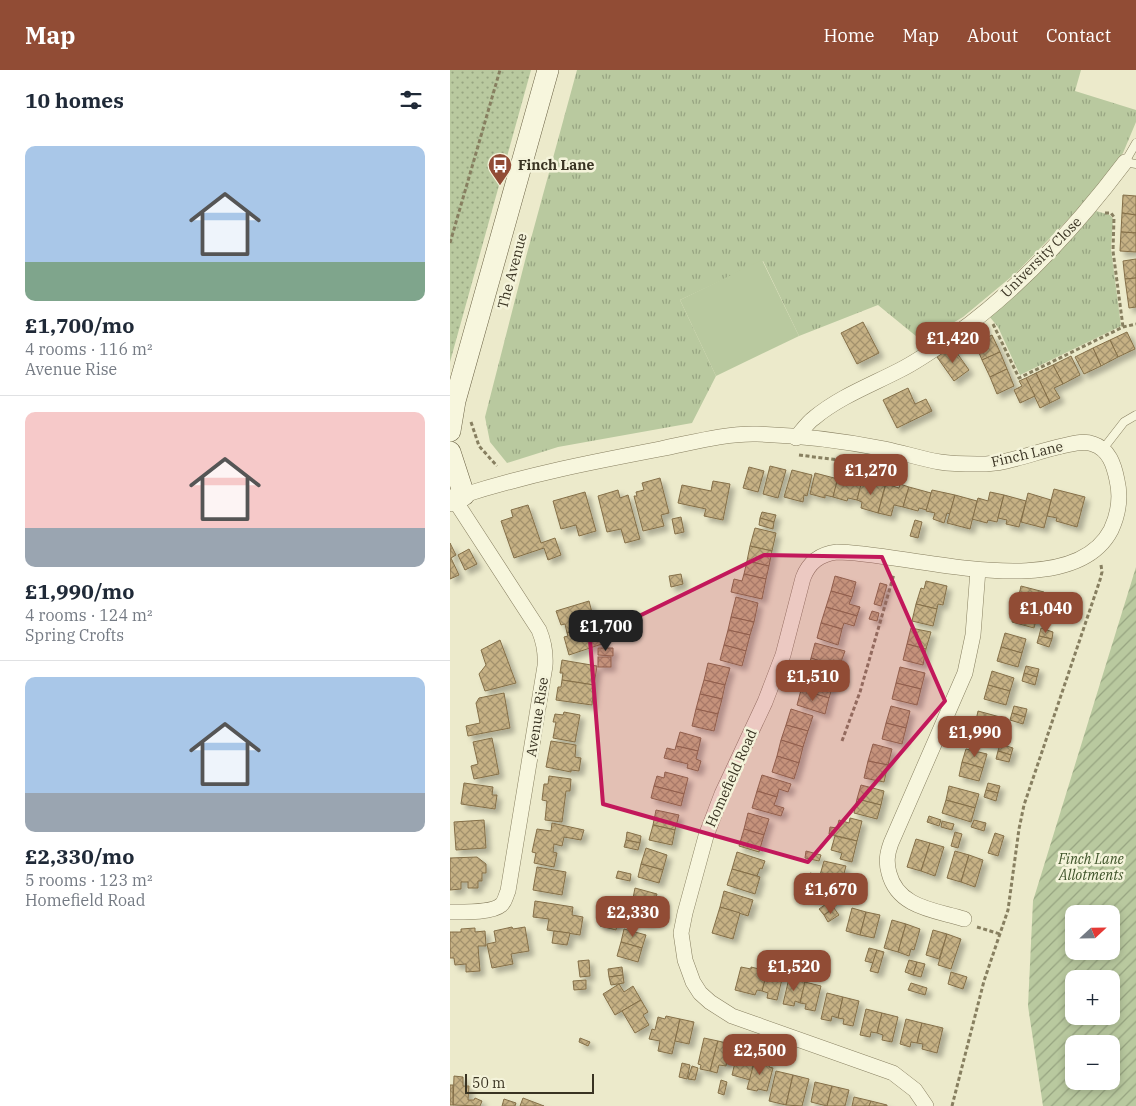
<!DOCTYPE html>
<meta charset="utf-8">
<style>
body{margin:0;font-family:"IBM Plex Serif",serif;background:#f2f2f3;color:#1f2937;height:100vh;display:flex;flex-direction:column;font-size:19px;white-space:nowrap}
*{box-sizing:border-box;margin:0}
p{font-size:16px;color:#747a83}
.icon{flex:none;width:28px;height:28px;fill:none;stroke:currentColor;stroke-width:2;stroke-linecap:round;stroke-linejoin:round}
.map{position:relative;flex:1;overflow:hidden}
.sheet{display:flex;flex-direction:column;background:#fff;width:450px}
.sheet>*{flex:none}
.needle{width:32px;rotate:68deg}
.controls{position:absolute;left:615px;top:835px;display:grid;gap:10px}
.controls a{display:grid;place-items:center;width:55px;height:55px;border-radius:10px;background:#fff;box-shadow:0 2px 8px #0003;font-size:25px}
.scale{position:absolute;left:15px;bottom:12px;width:129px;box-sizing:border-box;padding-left:5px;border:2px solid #393322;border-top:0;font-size:14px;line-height:18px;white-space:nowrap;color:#393322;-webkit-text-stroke:4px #f4f3da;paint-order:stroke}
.price{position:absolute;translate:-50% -42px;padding:0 11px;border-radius:10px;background:#914c35;color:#fff;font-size:16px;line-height:32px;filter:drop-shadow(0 1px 2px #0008)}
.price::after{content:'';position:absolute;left:50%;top:30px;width:15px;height:11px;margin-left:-8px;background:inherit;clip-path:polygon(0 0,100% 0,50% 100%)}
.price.selected{background:#222;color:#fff}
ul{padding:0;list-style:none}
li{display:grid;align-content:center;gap:10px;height:265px;padding:0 25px}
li+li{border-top:1px solid #e0e1e3}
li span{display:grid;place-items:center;height:155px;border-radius:10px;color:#555}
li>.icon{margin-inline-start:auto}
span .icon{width:90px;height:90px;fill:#fffc;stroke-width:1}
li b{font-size:21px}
h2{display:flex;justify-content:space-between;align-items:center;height:60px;padding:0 25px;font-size:21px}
header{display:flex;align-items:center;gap:30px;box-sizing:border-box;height:70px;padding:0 25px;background:#914c35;color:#fff}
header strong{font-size:24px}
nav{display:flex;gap:28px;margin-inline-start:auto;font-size:18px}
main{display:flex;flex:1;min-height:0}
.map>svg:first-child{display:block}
.grass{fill:url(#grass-tufts)}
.park{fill:url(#park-dots)}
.garden{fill:url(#garden-furrows);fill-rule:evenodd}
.pitch{fill:#b9c99f}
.building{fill:url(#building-cross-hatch);stroke:#846f48;filter:url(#shadow)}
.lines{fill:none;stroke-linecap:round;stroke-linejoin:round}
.lane-casing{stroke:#877f60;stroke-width:9}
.street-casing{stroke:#877f60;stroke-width:16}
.secondary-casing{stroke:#696043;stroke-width:22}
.path{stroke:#877f60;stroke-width:3;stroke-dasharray:4 2.5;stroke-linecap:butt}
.lane{stroke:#f7f6dd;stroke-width:8}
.street{stroke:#f7f6dd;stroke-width:15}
.secondary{stroke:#f7f6dd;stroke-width:21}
.marked{fill:#c2185b;fill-opacity:0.2;stroke:#c2185b;stroke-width:4;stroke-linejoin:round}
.labels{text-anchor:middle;stroke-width:5;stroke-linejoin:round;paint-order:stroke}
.poi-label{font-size:14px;font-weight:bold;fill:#393322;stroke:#f4f3da;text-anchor:start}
.street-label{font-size:14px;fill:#393322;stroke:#f4f3da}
.park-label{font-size:14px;font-style:italic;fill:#3f542a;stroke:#f4f3da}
</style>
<header>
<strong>Map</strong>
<nav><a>Home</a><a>Map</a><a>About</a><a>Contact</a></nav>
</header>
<main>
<section class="sheet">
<h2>10 homes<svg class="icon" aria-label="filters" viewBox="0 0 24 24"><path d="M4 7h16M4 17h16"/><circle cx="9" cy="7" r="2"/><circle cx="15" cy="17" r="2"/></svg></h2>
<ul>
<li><span style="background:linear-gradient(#a9c7e8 75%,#7fa58c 0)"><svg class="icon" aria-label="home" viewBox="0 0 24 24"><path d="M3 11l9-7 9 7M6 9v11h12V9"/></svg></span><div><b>£1,700/mo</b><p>4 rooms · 116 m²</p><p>Avenue Rise</p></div></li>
<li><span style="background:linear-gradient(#f6c9c9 75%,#9aa5b1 0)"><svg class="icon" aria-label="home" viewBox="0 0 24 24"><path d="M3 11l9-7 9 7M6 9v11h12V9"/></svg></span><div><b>£1,990/mo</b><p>4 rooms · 124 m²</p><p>Spring Crofts</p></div></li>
<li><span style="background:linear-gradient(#a9c7e8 75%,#9aa5b1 0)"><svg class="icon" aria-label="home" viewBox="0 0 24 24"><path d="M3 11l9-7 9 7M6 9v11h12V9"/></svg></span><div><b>£2,330/mo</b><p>5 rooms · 123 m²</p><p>Homefield Road</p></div></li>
</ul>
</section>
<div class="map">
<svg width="686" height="1036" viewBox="0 0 686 1036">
<defs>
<pattern id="grass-tufts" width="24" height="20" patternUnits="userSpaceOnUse" patternTransform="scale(1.25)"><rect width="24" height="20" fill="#b9c99f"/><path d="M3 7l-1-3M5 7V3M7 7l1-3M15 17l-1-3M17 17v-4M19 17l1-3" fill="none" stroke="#97a481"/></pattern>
<pattern id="park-dots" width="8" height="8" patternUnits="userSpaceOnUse" patternTransform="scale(1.25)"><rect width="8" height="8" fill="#b9c99f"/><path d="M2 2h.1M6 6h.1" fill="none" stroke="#97a481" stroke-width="1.8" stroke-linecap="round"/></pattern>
<pattern id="garden-furrows" width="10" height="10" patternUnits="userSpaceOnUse" patternTransform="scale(1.25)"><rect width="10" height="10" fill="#b9c99f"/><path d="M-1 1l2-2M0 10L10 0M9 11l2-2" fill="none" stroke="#97a481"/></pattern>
<pattern id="building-cross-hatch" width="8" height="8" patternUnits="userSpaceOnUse" patternTransform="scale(1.25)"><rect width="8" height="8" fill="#c6b184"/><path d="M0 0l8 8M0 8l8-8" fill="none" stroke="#a2916c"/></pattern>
<filter id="shadow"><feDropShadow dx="4.5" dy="4.5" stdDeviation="2.5" flood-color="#0004"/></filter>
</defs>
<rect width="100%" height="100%" fill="#eceacb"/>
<g class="grass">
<path d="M127,0H631L625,21L686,40V52L673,83L631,136L567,202L513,247L472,271L428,235L349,266L313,191L230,230L266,306L242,353L108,377L57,393L40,372L35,347L76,187Z"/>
<path d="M646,141L660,145L663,149L661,179L671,256L570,305L548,257L539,246C578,214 613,179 646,141Z"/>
</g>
<path class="park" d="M0,0H81L0,292Z"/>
<path class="garden" d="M686,497V1036H593L578,936L583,831ZM624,844H661V881H624ZM624,909H661V946H624ZM624,974H661V1011H624Z"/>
<path class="pitch" d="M312,190L349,266L266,306L230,230Z"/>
<g class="building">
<path d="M673,125L686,126V145L672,143Z"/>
<path d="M672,143L686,145V163L671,162Z"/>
<path d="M671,162L686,163V182L670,181Z"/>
<path d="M686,189V208L675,209L673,191Z"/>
<path d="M686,208V237L679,238L675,209Z"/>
<path d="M413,252L429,283L407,294L391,263Z"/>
<path d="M677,262L685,279L668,287L660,270Z"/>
<path d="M542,265L550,282L532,290L525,273Z"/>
<path d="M660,270L668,287L651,296L643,278Z"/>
<path d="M502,276L519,300L504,311L487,287Z"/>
<path d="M643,278L651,296L634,304L625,287Z"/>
<path d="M550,282L557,299L540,307L532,290Z"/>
<path d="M621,286L630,305L613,314L603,295Z"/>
<path d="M603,295L613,314L604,318L610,328L600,333L586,303Z"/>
<path d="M557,299L564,316L547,324L540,307Z"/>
<path d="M586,303L600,333L590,338L576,308Z"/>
<path d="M576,308L585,326L570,333L564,320L572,316L569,311Z"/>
<path d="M458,318L465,334L476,329L482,341L447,358L433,330Z"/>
<path d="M320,396L336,400L328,428L313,424Z"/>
<path d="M299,397L314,401L308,422L293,418Z"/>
<path d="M342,400L362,405L357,426L354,425L353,432L334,427Z"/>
<path d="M365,403L388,409L383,427L375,425V428L360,424Z"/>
<path d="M388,407L412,413L407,430L398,428L397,431L383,427Z"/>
<path d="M210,408L219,443L211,445L214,456L193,461L184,426H187L186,422L194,420L192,413Z"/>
<path d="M412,410L435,416L428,443L411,438L412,432L407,430Z"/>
<path d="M263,411L280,414L273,450L254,446L256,439L228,433L232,415L261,421Z"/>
<path d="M436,414L449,418L450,414L459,417L453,437L444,435L441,446L428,443Z"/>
<path d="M459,417L481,423L477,440L469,438L468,441L453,437Z"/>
<path d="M604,419L635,427L627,457L606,451L607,448L597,446Z"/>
<path d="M168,420L170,428L178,425L190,469L175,473L171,459L157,462L148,426Z"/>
<path d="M482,420L505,425L500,444L497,443L494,453L483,449L485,443L476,441Z"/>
<path d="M135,422L146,461L129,466L126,455L111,459L103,431Z"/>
<path d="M540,422L554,425L547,452L538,450L537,453L522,449L528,428L538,431Z"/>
<path d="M578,423L601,430L594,458L571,452Z"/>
<path d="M505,425L527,431L520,459L497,453Z"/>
<path d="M554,425L576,431L569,457L556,454L557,450L548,448Z"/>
<path d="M78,435L91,473L105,468L111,485L98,490L94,478L64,488L51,451L63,447L61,440Z"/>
<path d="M312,442L326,445L324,452L310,448Z"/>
<path d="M231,447L234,462L225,464L222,449Z"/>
<path d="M310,448L324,452L323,459L309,455Z"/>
<path d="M465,450L472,452L468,468L460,466Z"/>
<path d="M305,458L326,463L322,481L300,476Z"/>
<path d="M0,473L6,485L1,488L9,505L0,509Z"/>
<path d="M300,476L322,481L319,496L297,491Z"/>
<path d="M19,479L27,494L15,500L8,485Z"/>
<path d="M297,491L319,496L316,509L294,504Z"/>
<path d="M231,504L233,514L221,517L219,506Z"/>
<path d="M294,504L316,509L312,529L281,522L284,509L292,511Z"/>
<path d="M385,506L406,512L402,527L381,521Z"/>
<path d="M476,511L497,516L493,535L488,534L487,539L466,534L471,518L474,519Z"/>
<path d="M430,513L437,515L431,536L424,534Z"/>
<path d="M571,516L594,522L592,531L598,532L595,546L566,538Z"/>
<path d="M381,521L402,527L399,534L410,537L407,546L376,537Z"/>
<path d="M286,527L308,533L304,552L281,547Z"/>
<path d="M139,531L145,554L117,563L115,554L111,555L106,541Z"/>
<path d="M466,534L487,539L483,556L462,551Z"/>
<path d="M376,537L407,546L404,556L394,553L392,559L371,553Z"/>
<path d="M566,538L588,544L584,558L562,552Z"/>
<path d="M422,541L429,543L427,551L419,549Z"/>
<path d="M281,547L304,552L300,565L278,560Z"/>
<path d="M371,553L392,559L388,575L367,568Z"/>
<path d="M145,554L152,574L119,585L114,567L118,566L117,563Z"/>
<path d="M461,558L481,562L476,579L457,574Z"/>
<path d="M591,558L603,562L602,569L589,566Z"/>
<path d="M278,560L300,565L296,581L274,575Z"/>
<path d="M555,563L576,569L572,583L551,577Z"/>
<path d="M589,566L602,569L599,577L587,573Z"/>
<path d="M50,570L66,613L35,621L29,604L36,595L31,580Z"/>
<path d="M365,573L395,581L391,592L383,590L382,595L361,588Z"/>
<path d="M457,574L476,579L473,595L453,590Z"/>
<path d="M274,575L296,581L292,596L270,590Z"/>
<path d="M551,577L572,583L568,597L547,591Z"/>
<path d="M148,578H163V586L148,585Z"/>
<rect x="148" y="587" width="13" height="10"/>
<path d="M361,588L382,595L377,610L356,604Z"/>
<path d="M112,590L147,596L144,615L112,610L113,603H110Z"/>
<path d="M258,593L280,598L275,615L254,610Z"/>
<path d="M576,596L589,599L587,607L574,603Z"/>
<path d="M450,597L475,603L471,619L446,613Z"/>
<path d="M542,601L564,608L560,621L538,615Z"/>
<path d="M574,603L587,607L585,615L572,611Z"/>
<path d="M356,604L384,612L379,628L351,620Z"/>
<path d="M112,610L144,615L142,635L106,630L108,617H111Z"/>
<path d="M254,610L275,615L272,629L250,624Z"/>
<path d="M446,613L471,619L467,635L442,629Z"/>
<path d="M538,615L560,621L556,635L534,629Z"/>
<path d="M351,620L379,628L375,644L347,635Z"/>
<path d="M54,623L60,658L18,666L16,656L30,653L26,633L29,628Z"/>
<path d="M250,624L272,629L268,644L246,639Z"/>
<path d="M441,636L460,641L456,658L436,653Z"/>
<path d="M564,636L577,639L575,647L562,643Z"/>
<path d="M246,639L268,644L264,661L242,656Z"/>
<path d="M341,639L363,646L358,661L336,655Z"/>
<path d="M528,641L550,647L546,661L525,655Z"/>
<path d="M114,642L130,645L125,672L103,668L106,652H103L105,644L113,645Z"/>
<path d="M562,643L575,647L573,654L560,650Z"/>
<path d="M436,653L456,658L452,674L432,669Z"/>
<path d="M336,655L358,661L353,677L331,670Z"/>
<path d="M525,655L551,662L548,676L521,668Z"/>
<path d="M230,662L251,668L248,681L226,676Z"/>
<path d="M42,668L49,704L24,709L21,696L28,694L23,672Z"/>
<path d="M331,670L353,677L349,693L327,686Z"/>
<path d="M101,671L126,675L125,687L131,688L129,701L121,700V702L96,697Z"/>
<path d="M423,674L442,679L438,695L418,691Z"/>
<path d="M550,674L563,678L561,685L548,681Z"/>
<path d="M226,676L248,681L246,689L251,691L248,701L237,698L238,694L214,688L217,678L225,680Z"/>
<path d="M516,679L537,684L533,698L512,692Z"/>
<path d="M548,681L561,685L559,692L546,689Z"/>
<path d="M327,686L349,693L344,709L322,702Z"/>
<path d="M418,691L438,695L434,712L414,708Z"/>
<path d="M512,692L533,698L529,711L509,706Z"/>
<path d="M215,702L238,708L234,724L204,716L207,706L214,708Z"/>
<path d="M312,705L341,714L338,722L329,719L327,727L307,721Z"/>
<path d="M99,706L121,709L120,721H116L112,752L95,750L97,731L92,730L94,714H98Z"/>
<path d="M14,713L43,717L42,725H47L45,739L11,734Z"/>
<path d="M538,713L550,716L548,723L536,720Z"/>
<path d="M411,715L434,721L431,735L407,729Z"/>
<path d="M204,716L234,724L231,736L201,728Z"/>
<path d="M499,716L529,724L525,738L496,730Z"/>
<path d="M536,720L548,723L546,731L534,727Z"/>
<path d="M307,721L327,727L324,735L334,738L331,746L302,738Z"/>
<path d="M407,729L431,735L427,749L404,743Z"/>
<path d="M496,730L525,738L521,752L492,743Z"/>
<path d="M206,740L229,745L225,760L203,755Z"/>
<path d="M298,743L319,749L314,765L294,759Z"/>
<path d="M479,746L491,750L489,756L477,752Z"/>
<path d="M400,748L412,751L407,771L379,764L380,757L387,758L389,750L399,753Z"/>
<path d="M34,750L36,778L6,780L4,752Z"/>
<path d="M524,750L536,753L534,761L521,757Z"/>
<path d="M492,751L504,754L502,760L491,757Z"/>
<path d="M102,753L134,760L131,770L114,767L112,776L104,774L103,782L107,783L104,797L84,793L86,783L82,782L87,759L101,761Z"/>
<path d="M203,755L225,760L222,775L199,770Z"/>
<path d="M294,759L314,765L309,782L289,776Z"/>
<path d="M177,762L191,766L190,773L176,770Z"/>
<path d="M505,762L512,764L508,778L501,776Z"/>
<path d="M545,763L554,766L548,786L538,783Z"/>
<path d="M385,766L407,771L402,792L390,789L392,783L381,780Z"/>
<path d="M466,769L480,773L471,801L457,797Z"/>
<path d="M176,770L190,773L188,780L174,777Z"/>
<path d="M480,773L494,777L485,806L471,801Z"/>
<path d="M196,778L217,785L213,800L191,794Z"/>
<path d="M356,781L371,785L369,791L355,788Z"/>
<path d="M505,781L519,785L511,812L497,808Z"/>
<path d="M287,782L315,791L312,799L310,798L307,806L282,799Z"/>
<path d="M519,785L533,790L525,817L511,812Z"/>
<path d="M27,787L36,794V803H32V811H28V818H18V812H11V819L0,820V788Z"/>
<path d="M374,791L396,796L392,811L370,805Z"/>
<path d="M191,794L213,800L209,813L188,807Z"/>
<path d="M87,797L116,802L112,825L83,820Z"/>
<path d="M282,799L310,807L305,824L277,815Z"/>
<path d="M168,801L181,804L180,811L166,808Z"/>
<path d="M360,803L392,811L387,835L354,827Z"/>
<path d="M185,818L207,824L203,839L182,833Z"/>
<path d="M274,821L303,830L298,846L270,837Z"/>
<path d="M85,831L123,837L122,845L133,847L130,865L97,860L99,849L83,847Z"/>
<path d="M182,833L203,839L200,853L178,848Z"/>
<path d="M376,834L384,838L374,845L369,839Z"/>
<path d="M270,837L290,843L283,869L262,863Z"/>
<path d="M384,838L389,845L378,852L374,845Z"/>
<path d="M402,838L416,842L410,865L396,861Z"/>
<path d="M156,841L168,844L167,851L154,848Z"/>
<path d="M416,842L430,845L424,868L410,865Z"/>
<path d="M152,848L168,851L166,860L150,856Z"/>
<path d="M442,850L456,854L448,882L434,878Z"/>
<path d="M456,854L470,859L464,880L461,879L459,886L448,882Z"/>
<path d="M62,857L63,859L75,857L79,881L61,884L63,894L42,898L37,874L46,872L44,861Z"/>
<path d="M25,858V862L35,861L36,876H28L30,901L16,902V894L5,895L4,888H0V862H11V859Z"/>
<path d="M174,859L196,865L192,878L171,872Z"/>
<path d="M483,860L497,864L489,889L476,885Z"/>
<path d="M104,861L120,863L117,875L102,873Z"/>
<path d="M497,864L511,869L501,899L488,895Z"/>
<path d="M171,872L192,878L188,892L167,886Z"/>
<path d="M419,878L427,880L423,893L415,891Z"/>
<path d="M427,880L434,882L428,903L420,901Z"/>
<path d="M139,890L140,906L130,907L128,891Z"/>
<path d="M459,890L467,892L463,905L455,902Z"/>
<path d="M467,892L475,894L471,907L463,905Z"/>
<path d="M318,895L328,897L327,904L333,905L327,930L317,928L318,923L312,921Z"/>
<path d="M172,897L173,905L159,907L158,899Z"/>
<path d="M291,897L301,899V897L317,901L312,921L307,920L305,925L285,920Z"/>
<path d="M501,902L517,907L513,919L498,914Z"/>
<path d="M173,905L174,913L161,915L159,907Z"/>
<path d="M339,908L355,912L350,933L345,931L344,936L333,934Z"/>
<path d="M136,910V919L124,920L123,911Z"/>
<path d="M355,912L371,916L365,941L355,939L356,934L350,933Z"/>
<path d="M461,913L477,918L475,925L458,920Z"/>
<path d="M169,914L174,922L183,916L191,930L165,945L153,924Z"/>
<path d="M377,923L393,927L388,948L382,946L381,951L371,949Z"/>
<path d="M393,927L409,931L403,956L393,954L394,949L388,948Z"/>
<path d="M191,930L198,942L193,945L199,955L185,963L172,941Z"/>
<path d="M416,939L432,943L427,963L421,962L420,967L410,965Z"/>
<path d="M432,943L448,947L442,972L432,970L433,965L427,963Z"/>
<path d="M216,946L230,949L222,984L208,981L210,971L199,969L202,959L205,960L208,947L215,949Z"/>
<path d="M230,949L244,952L239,974L225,971Z"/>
<path d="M456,949L472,953L467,973L461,972L460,977L450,974Z"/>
<path d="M472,953L493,958L487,983L472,979L473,974L467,973Z"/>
<path d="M130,968L140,972L138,976L129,972Z"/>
<path d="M254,968L268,971L260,1001L250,999L251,995L248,994Z"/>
<path d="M268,971L281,974L276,996L269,995L267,1003L260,1001Z"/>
<path d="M287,984L305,989L300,1010L282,1005Z"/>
<path d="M305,989L320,992L319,997L323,998L317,1021L308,1019L307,1021L297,1019Z"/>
<path d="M232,993L240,995L237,1009L229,1007Z"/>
<path d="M242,996L248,998L245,1010L238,1009Z"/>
<path d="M326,1001L343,1005L336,1035L319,1031Z"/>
<path d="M343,1005L359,1009L352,1036L336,1035Z"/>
<path d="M4,1006L13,1007V1016H19L18,1030H24L25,1028L32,1031L30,1036L3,1035Z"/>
<path d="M271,1010L277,1012L274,1025L268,1023Z"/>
<path d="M365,1012L382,1016L377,1036L361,1032Z"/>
<rect x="0" y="1015" width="3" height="20"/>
<path d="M382,1016L399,1020L395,1036H377Z"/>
<path d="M404,1027L421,1031L419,1036H402Z"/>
<path d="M73,1028L94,1036H70Z"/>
<path d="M54,1029L66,1033L65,1036H52Z"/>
<path d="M421,1031L437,1035V1036H419Z"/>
</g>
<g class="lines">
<g class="lane-casing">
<g id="lane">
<path d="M686,73L675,92L686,94"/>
<path d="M653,379L674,352L686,345"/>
</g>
</g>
<g class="street-casing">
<g id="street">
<path d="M346,368C352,361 357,353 364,348C389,327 421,315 450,300C468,291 485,279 502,267C568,220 626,157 675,92"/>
<path d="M14,425C80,404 142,392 210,379C241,373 275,363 307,364C348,365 395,371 435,379C454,383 472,389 490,392C502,394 515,394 527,394C556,395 584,382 612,376C622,374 633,370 643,374C659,379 664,395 667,410C671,427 668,445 661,460C621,537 455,482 387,482C370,484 359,492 353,508L333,585L315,632L272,724L256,766L235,843L231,863L235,890L243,912L250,923L260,932L282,946L443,1003L465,1020L476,1036"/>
<path d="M0,842C12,842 42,843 51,835C55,832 56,825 58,821L95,596C96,582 94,572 89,560L4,429"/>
<path d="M514,849C485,840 448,838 439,803C436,792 437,784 441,773L515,603L523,565L528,500"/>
</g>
</g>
<g class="secondary-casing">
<g id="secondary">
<path d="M0,361L5,331L98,0"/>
<path d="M0,382L14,425L0,431"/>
</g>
</g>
<g class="path">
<path d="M655,143H661L664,147L663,181L673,257"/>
<path d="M0,173L50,0"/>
<path d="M543,254L569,308L673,257L686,254"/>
<path d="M21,352L29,376L47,396"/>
<path d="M349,385L412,393"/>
<path d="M392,671L410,622L444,504"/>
<path d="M527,857L550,864"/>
<path d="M502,1036L534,911L558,840L569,759L574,735L650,510L652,502L651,495"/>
</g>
<use href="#lane" class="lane"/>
<use href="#street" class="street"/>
<use href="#secondary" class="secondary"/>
</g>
<path class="marked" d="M314,485L432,487L495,631L358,792L153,734L140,570Z"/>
<defs>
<g id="bus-pin" transform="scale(1.25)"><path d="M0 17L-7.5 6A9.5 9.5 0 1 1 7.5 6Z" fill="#914c35" stroke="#f4f3da"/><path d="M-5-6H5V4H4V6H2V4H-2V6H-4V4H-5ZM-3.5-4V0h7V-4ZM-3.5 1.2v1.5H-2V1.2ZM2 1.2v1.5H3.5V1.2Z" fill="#fff"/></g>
</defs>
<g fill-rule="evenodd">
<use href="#bus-pin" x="50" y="95"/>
</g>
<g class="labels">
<g class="poi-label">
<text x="68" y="100">Finch Lane</text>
</g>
<g class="street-label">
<text transform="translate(591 187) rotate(-45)" y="5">University Close</text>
<text transform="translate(62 201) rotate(-75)" y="5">The Avenue</text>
<text transform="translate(577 384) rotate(-13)" y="5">Finch Lane</text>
<text transform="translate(87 647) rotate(-81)" y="5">Avenue Rise</text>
<text transform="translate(281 708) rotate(-66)" y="5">Homefield Road</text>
</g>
<g class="park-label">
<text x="641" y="794">Finch Lane<tspan x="641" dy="16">Allotments</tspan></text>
</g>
</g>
</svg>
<div class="controls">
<a><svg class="needle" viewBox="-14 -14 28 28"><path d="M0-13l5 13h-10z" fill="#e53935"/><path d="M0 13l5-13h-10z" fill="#747a83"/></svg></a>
<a>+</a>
<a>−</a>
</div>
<div class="scale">50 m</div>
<b class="price" style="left:503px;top:294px">£1,420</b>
<b class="price" style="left:421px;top:426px">£1,270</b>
<b class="price" style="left:596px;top:564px">£1,040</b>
<b class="price selected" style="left:156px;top:582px">£1,700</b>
<b class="price" style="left:363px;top:632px">£1,510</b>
<b class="price" style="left:525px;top:688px">£1,990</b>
<b class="price" style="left:381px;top:845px">£1,670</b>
<b class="price" style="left:183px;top:868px">£2,330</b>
<b class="price" style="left:344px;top:922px">£1,520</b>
<b class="price" style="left:310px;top:1006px">£2,500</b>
</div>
</main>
